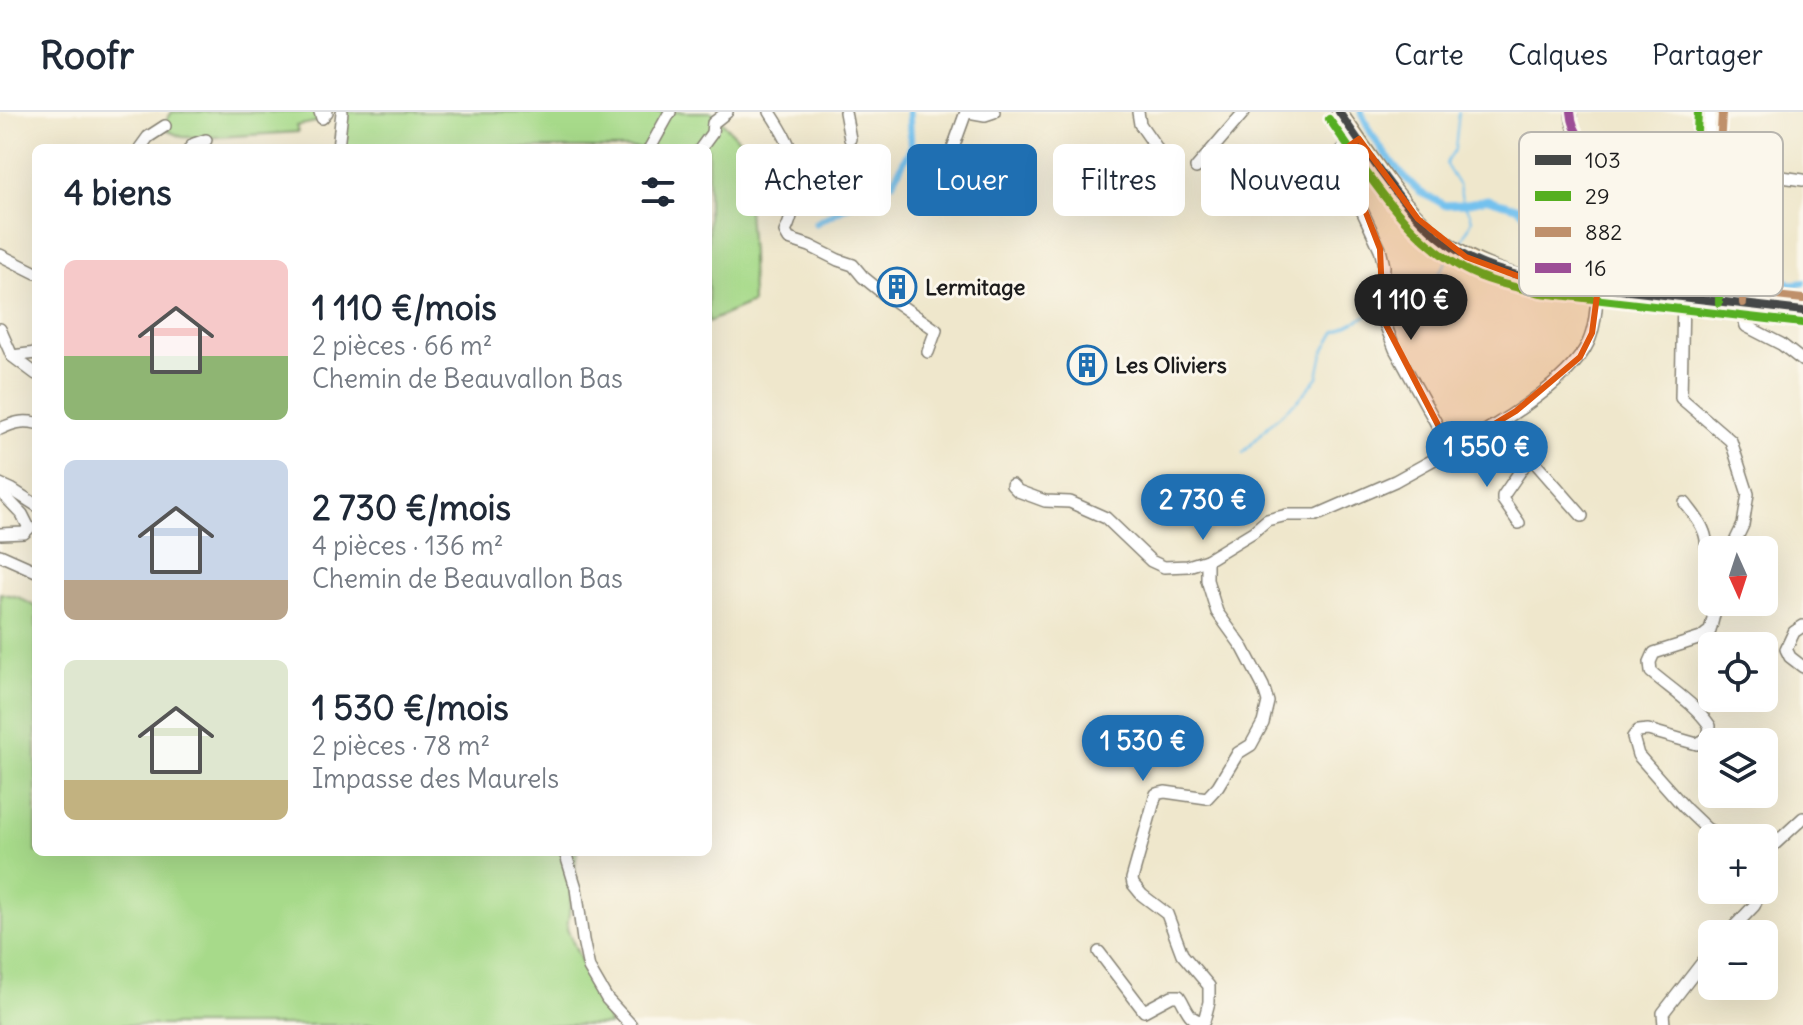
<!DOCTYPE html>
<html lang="fr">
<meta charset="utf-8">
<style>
body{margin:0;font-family:Delius,sans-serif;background:#f2f2f3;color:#1f2937;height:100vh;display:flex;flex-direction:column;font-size:30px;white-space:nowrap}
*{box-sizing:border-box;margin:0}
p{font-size:26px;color:#747a83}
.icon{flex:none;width:44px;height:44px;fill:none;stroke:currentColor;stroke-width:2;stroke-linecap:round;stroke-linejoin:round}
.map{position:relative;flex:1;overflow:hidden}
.side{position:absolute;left:32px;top:32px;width:680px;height:712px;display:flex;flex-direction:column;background:#fff;border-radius:12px;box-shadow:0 8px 32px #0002}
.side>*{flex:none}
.hud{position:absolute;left:736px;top:32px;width:760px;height:72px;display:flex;gap:16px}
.needle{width:52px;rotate:177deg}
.controls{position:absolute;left:1698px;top:424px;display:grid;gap:16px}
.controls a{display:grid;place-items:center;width:80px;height:80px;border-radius:12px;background:#fff;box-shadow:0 8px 32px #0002;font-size:40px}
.price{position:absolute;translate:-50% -68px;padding:0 18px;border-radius:28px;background:#1f6fb2;color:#fff;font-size:26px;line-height:52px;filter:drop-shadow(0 2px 4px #0008)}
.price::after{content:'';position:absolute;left:50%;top:48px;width:24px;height:18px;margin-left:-12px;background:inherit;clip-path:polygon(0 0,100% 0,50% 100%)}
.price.active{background:#222;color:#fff}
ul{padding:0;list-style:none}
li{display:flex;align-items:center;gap:24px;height:200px;padding:0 32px}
li span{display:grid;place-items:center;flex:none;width:224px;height:160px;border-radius:12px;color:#555}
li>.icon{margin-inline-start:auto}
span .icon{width:96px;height:96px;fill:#fffc;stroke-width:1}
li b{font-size:34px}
h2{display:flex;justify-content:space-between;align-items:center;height:96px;padding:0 32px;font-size:34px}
.chip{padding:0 28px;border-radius:12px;background:#fff;box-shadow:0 8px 32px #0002;font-size:28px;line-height:72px}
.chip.active{background:#1f6fb2;color:#fff}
header{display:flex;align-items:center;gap:48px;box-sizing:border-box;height:112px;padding:0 40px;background:#fff;border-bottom:2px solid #e0e1e3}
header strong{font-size:38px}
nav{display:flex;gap:44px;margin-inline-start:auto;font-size:28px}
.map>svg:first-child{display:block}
.green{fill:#a7da8a;stroke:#627b53;stroke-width:2}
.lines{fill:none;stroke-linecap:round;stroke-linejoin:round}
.stream{stroke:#73c1ee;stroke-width:2}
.canal{stroke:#73c1ee;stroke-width:7}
.minor-casing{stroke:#868274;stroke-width:14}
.major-casing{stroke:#868274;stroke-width:17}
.minor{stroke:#fff;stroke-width:11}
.major{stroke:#f6c06b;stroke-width:14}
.bus-1-casing{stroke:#fbf7ec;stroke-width:14}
.bus-2-casing{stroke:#fbf7ec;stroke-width:14}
.bus-3-casing{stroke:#fbf7ec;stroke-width:14}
.bus-4-casing{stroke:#fbf7ec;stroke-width:14}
.bus-1{stroke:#444746;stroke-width:8}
.bus-2{stroke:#55af20;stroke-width:8}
.bus-3{stroke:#bf906b;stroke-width:8}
.bus-4{stroke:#9c4e96;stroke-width:8}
.marked{fill:#de560d;fill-opacity:0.2;stroke:#de560d;stroke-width:6;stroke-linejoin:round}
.labels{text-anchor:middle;stroke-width:6;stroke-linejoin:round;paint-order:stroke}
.poi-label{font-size:22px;font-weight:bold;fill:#1c1c1c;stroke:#fbf7ec;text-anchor:start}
.key{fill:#fbf7ec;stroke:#b8b5ae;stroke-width:2}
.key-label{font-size:22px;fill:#1c1c1c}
</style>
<header>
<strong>Roofr</strong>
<nav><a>Carte</a><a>Calques</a><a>Partager</a></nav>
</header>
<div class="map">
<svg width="1803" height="913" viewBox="0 0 1803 913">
<rect width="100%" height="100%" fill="#fbf7ec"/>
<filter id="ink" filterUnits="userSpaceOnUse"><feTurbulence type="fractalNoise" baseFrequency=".0125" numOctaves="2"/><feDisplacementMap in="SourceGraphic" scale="16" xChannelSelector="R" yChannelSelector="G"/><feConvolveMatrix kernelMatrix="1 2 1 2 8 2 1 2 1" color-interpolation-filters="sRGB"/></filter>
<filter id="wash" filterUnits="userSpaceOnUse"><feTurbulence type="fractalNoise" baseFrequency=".006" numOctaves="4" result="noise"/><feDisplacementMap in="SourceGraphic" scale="32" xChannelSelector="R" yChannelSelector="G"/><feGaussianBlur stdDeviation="1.8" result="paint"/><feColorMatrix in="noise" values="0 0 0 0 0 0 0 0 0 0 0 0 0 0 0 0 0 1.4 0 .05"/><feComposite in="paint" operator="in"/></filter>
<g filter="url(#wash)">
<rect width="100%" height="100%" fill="#efe7cc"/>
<g class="green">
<path d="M172,0H318L316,10L296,14L298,20L203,26L182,25L168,19L164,12Z"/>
<path d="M345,0H712L744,32L751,143L752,191L708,210V36H340Z"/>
<path d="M0,481L18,485L36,495V740H577L567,817L610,913H0Z"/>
</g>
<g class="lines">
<g class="stream">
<path d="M1459,0L1455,37L1447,49L1446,53L1459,74L1463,92L1470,101L1472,108L1463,128"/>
<path d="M1389,195L1415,187L1428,177L1449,146"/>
<path d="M1243,341L1272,310L1299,287L1318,265L1323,241L1335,220L1376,199"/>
</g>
<g class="canal">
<path d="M1361,0C1372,28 1394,56 1417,77C1424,85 1435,86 1444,93L1463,92L1488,87L1519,96L1529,107L1538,128L1554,152"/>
<path d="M816,111L893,70L911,35L909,0"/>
<path d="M1754,153L1771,160L1790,172L1803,171"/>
<path d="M1558,157L1567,165L1635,159L1654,168L1681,167L1689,161L1720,158"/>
</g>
</g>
</g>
<g filter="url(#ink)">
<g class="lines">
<g class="minor-casing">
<g id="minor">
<path d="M320,0L322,6L327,0"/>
<path d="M770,0C781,17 794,38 796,58C798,76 793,105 785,120L789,127L810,134L838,148L853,153L863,165L884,182L936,218L928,240"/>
<path d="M845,0L850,27"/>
<path d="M968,0L985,3L994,0"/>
<path d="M1571,0C1572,25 1584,33 1606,40L1803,68"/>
<path d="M1710,0L1708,37L1731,170V191"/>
<path d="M140,36L148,25L165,14"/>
<path d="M190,36L194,32L206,28"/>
<path d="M338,36L342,0"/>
<path d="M650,36L670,0"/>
<path d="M701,36L712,21L713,11L727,0"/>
<path d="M1196,56L1244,0"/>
<path d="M945,58L966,0"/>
<path d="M1129,66L1151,55L1155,46L1156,35L1140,12L1138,0"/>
<path d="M0,143L36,161"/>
<path d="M1683,185L1681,286L1731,329L1748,382L1743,413L1731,438"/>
<path d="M1748,193L1745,210L1746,214L1781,232L1803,249"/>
<path d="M0,217L12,244L36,262"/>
<path d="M12,244L36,241"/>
<path d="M1490,316L1506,317L1582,404"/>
<path d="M0,317C13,311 22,308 36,311"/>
<path d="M1451,338C1491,317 1569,272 1588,231C1596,214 1596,193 1598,176"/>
<path d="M0,372L11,377L36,393"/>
<path d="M1012,373L1018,379L1045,389L1070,390L1106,406L1151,449L1164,455L1188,454L1207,448L1253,420L1267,408L1287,403H1317L1395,369L1451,338L1395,237L1383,207L1382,183L1384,154L1380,137L1352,77L1342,39L1344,35L1359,27"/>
<path d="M0,379L22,402L29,416L24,421L0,422"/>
<path d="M1685,391C1692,400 1701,410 1704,420C1709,432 1704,443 1712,453"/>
<path d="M1519,411L1503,388V384L1530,345"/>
<path d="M0,443L36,459"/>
<path d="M1717,490L1710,519L1707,521L1701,526L1654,541L1650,550L1651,560C1672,578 1694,591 1710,614L1708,626L1697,632L1648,618L1638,619L1633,625L1638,643L1685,696L1707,717L1725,726"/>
<path d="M1803,514L1794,520L1786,537L1790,545L1803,555"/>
<path d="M565,740L576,776L583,828L589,856L607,887L631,913"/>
<path d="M1764,742L1803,706"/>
<path d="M1727,822L1754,794L1761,778"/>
<path d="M1099,840L1144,899L1172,884H1179C1186,894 1189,910 1204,909L1209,890V874L1182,842L1167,802L1142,783L1133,772L1132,767L1156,682L1165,680L1207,686L1218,674L1238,641L1251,633L1263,611L1268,590L1263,574L1243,536L1217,500L1207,468V448"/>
<path d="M1664,913L1663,901L1712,838"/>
</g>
</g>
<g class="major-casing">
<path id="major" d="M1339,0C1399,84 1431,152 1542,169L1803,199"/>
</g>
<use href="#minor" class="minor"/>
<use href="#major" class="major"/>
<g class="bus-1-casing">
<path id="bus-1" d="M1339,0C1376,53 1412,115 1471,147C1493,158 1518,163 1542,169L1803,199"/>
</g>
<g class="bus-2-casing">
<g id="bus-2">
<path d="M1698,0L1696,39L1719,171V191"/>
<path d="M1329,7C1368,62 1404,123 1464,157C1488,170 1515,175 1541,181L1802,211"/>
</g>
</g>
<g class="bus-3-casing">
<g id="bus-3">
<path d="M1722,1L1720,36L1743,168V191"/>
<path d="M1732,179L1803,187"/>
</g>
</g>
<g class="bus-4-casing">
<path id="bus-4" d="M1571,0C1573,23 1585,33 1606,40L1710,54"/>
</g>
<use href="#bus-1" class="bus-1"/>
<use href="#bus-2" class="bus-2"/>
<use href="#bus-3" class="bus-3"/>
<use href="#bus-4" class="bus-4"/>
</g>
</g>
<path class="marked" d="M1359,27L1418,107L1466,145L1523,166L1598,176L1592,221L1580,245L1516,299L1451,338L1383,207L1380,137L1342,39Z"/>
<defs>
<g id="building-ring" transform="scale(2)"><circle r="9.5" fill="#fbf7ec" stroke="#1f6fb2" stroke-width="1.5"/><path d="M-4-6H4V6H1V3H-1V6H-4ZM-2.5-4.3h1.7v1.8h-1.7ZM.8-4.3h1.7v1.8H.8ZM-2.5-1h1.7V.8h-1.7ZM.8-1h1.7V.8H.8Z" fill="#1f6fb2"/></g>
</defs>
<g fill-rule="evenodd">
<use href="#building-ring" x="897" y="175"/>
<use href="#building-ring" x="1087" y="253"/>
</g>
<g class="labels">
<g class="poi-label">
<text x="925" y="183">Lermitage</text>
<text x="1115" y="261">Les Oliviers</text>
</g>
</g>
<rect x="1519" y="20" width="264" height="164" rx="12" class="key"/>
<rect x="1535" y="43" width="36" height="10" fill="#444746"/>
<rect x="1535" y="79" width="36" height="10" fill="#55af20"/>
<rect x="1535" y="115" width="36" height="10" fill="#bf906b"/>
<rect x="1535" y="151" width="36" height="10" fill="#9c4e96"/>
<g class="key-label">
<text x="1585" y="56">103</text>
<text x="1585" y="92">29</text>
<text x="1585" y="128">882</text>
<text x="1585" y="164">16</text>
</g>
</svg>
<div class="controls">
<a><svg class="needle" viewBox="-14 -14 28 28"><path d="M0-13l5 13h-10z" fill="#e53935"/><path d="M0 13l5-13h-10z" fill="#747a83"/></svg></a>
<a><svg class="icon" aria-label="locate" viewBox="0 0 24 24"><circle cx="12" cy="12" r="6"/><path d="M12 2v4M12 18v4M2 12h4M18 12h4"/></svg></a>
<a><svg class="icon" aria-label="layers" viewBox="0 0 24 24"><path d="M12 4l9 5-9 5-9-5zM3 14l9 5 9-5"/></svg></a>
<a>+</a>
<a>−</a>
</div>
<b class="price active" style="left:1411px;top:230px">1 110 €</b>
<b class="price" style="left:1487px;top:377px">1 550 €</b>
<b class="price" style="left:1203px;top:430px">2 730 €</b>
<b class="price" style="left:1143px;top:671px">1 530 €</b>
<div class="hud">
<a class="chip">Acheter</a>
<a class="chip active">Louer</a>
<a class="chip">Filtres</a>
<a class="chip">Nouveau</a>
</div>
<section class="side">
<h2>4 biens<svg class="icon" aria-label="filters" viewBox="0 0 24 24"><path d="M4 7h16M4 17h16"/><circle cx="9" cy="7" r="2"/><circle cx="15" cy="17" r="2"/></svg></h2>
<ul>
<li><span style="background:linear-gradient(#f6c9c9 60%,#8fb573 0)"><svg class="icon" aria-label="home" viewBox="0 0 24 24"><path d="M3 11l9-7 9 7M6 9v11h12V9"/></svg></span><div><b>1 110 €/mois</b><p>2 pièces · 66 m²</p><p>Chemin de Beauvallon Bas</p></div></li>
<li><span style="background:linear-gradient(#c9d6e8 75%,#b9a48a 0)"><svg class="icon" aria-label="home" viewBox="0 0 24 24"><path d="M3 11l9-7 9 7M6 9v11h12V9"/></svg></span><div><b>2 730 €/mois</b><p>4 pièces · 136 m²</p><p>Chemin de Beauvallon Bas</p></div></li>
<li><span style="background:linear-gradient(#dfe7d0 75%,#c2b280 0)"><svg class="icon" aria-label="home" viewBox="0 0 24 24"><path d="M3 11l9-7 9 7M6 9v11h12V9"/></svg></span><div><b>1 530 €/mois</b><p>2 pièces · 78 m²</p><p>Impasse des Maurels</p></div></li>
</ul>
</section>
</div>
